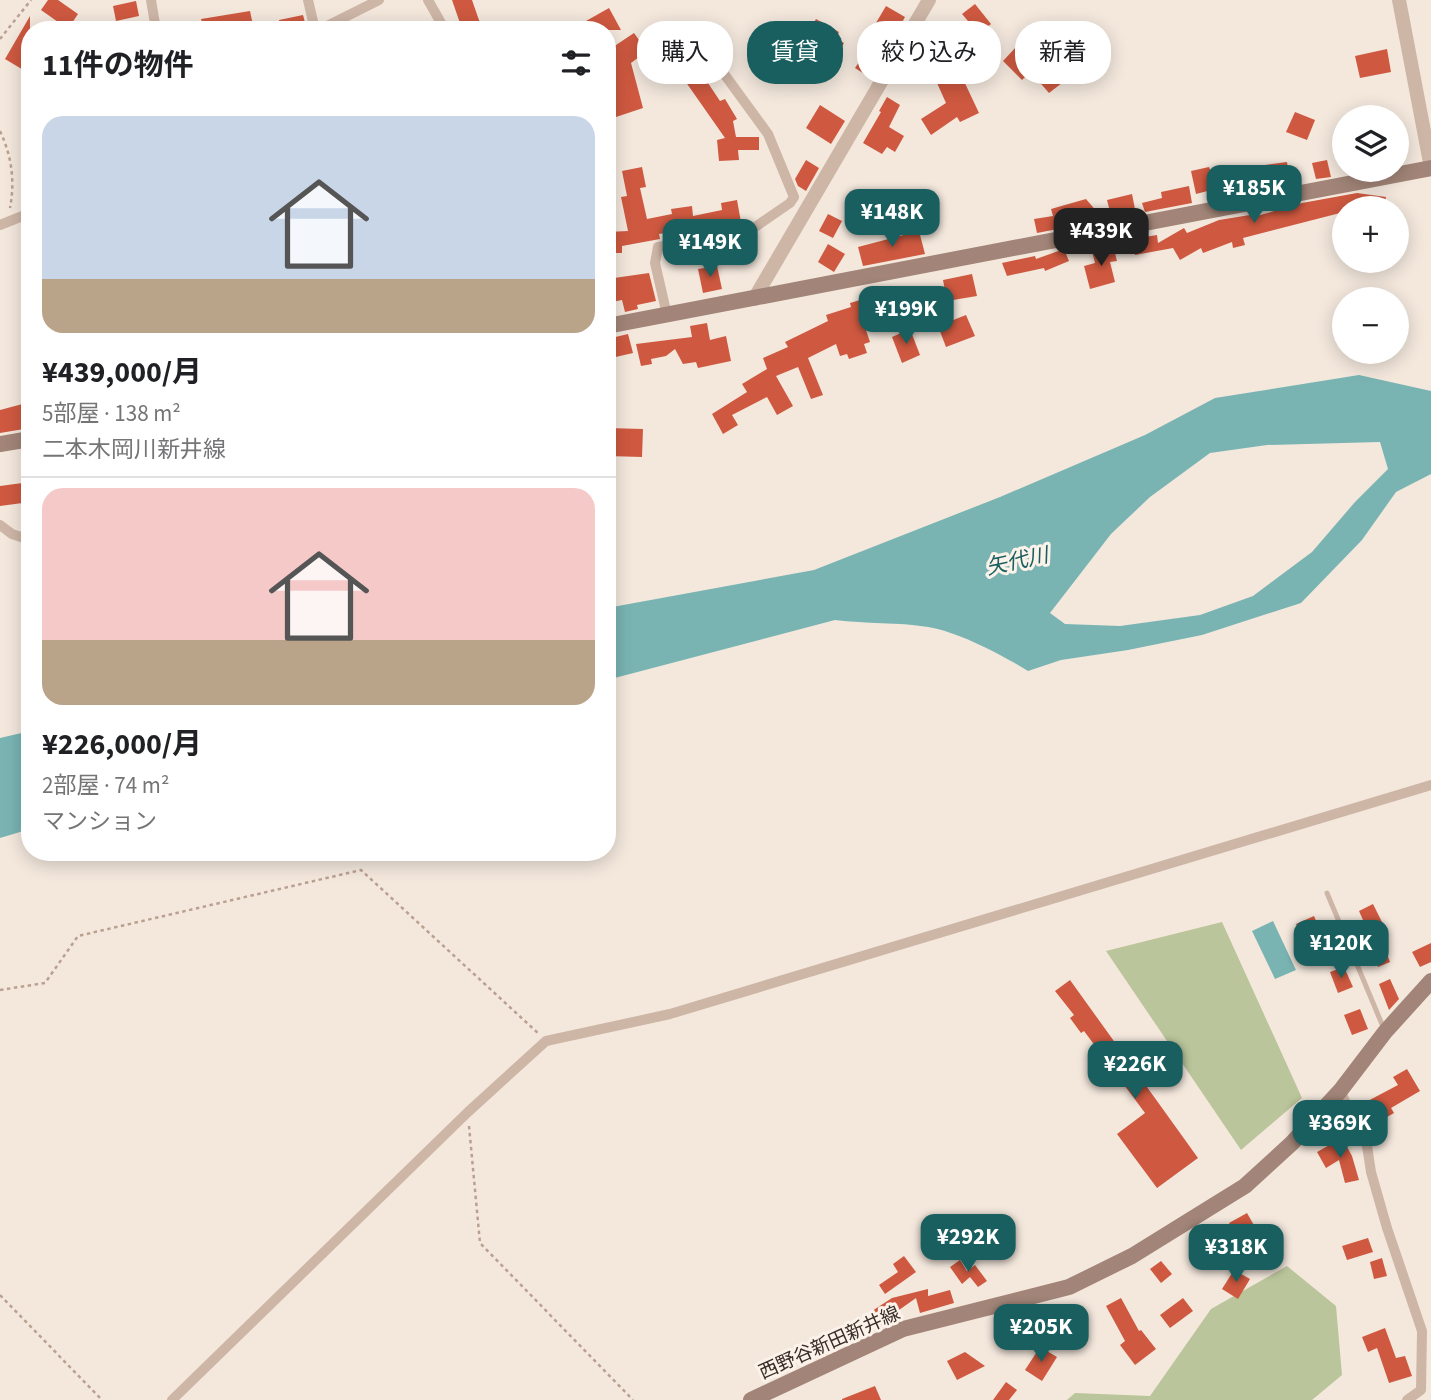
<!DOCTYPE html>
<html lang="ja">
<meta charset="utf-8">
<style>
body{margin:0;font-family:"Source Sans 3","Noto Sans JP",sans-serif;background:#f2f2f2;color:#202124;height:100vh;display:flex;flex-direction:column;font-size:26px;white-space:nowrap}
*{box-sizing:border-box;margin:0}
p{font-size:23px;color:#757577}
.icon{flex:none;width:38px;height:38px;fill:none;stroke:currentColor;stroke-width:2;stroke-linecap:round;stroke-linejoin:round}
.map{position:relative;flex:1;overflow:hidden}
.details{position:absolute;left:21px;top:21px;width:595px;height:840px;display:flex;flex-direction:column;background:#fff;border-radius:28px;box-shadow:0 4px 18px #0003}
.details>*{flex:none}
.banner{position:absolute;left:637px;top:21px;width:665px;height:63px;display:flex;gap:14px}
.fabs{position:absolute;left:1332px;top:105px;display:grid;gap:14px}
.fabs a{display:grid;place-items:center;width:77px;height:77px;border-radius:50%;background:#fff;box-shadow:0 4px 18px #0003;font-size:35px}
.price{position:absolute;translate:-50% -60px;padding:0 16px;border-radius:14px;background:#1a5f5f;color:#fff;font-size:23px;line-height:46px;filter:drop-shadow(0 2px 4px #0008)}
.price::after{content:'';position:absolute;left:50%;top:42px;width:21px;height:16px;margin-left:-10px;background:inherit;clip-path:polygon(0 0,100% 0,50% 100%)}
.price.active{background:#222;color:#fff}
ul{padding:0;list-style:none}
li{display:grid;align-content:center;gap:14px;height:371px;padding:0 21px}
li+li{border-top:2px solid #e0e0e0}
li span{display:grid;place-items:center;height:217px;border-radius:21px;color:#555}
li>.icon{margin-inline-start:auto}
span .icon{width:126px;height:126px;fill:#fffc;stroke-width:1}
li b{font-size:30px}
h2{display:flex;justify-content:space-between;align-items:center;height:84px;padding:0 21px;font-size:30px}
.pill{padding:0 24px;border-radius:28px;background:#fff;box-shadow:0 4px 18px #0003;font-size:24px;line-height:63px}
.pill.active{background:#1a5f5f;color:#fff}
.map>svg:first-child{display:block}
.green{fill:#bac59b}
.water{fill:#79b4b3;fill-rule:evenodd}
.building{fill:#cf5940}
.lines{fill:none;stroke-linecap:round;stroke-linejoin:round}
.path{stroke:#baa091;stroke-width:2.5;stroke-dasharray:3.5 3.5;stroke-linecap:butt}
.service{stroke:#ceb6a7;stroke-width:5}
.minor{stroke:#ceb6a7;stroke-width:10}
.tertiary{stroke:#ceb6a7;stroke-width:14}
.secondary{stroke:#a28578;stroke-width:16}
.labels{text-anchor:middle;stroke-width:6;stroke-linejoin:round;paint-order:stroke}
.street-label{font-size:19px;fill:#3a2d28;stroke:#fbf2ea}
.water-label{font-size:21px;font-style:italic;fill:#1a5f5f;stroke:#fbf2ea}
</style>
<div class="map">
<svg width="1431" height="1400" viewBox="0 0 1431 1400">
<rect width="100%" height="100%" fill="#f4e8dd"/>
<g class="green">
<path d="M1222,922L1302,1098L1241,1150L1106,951Z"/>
<path d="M1287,1266L1336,1306L1342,1375L1312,1400H1067L1075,1393L1150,1396L1211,1309Z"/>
</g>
<g class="water">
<path d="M1359,375L1431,391V474L1396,492L1362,540L1301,603L1202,635L1128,650L1061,660L1028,671C1002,655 959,632 928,627C898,622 866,624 835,620L607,680V608L814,570L1000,497L1145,435L1215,398ZM1380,442L1388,469L1355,502L1312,552L1253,596L1200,615L1120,626L1065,624L1050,613L1111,534L1150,497L1210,453L1267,445Z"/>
<path d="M30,731V829L0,838V738Z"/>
<path d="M1273,921L1296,970L1275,979L1252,931Z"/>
</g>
<g class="building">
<path d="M48,0H58L78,14L68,29L41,10Z"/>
<path d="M452,0H472L480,23L462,29Z"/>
<path d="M136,1L139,16L116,21L113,6Z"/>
<path d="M975,4L991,24L979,34L962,14Z"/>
<path d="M886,6L905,17L893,39L873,28Z"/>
<path d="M609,8L621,30H591L586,21Z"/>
<path d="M250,11L254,30H204L201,19Z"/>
<path d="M303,15L307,30H281L279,20Z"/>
<path d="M30,16V74L5,59Z"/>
<path d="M816,19L839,32L836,38L844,43L828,72L796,54Z"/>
<path d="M634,33L647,51L631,63L643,108L607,120V51Z"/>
<path d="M1085,40L1102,60L1087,73L1070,53Z"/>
<path d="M926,46L954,64L970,56L978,73L963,79L979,113L960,122L957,117L931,135L921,119L946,103L937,83L912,68Z"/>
<path d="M1016,47L1035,67L1022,80L1003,61Z"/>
<path d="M868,49L883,59L872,79L855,68Z"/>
<path d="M1387,49L1391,72L1360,78L1355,56Z"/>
<path d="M1048,67L1062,83L1049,93L1036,78Z"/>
<path d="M698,68L720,101L725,99L737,119L733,121L736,137H759V150H738L739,160L719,161L717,140L725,138L683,78Z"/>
<path d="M887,97L900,105L889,127L904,136L895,152L887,147L882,154L863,143L881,112L879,111Z"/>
<path d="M820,105L845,121L831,144L806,128Z"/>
<path d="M1295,112L1315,120L1307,140L1286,132Z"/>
<path d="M806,160L819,168L806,191L798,186L795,179Z"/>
<path d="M1327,160L1331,177L1316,179L1312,163Z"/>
<path d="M1287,162L1289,176L1267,179L1265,165Z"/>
<path d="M642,167L646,187L640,188L647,219L672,214L671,209L692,206L693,216L722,210L721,203L737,200L741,222L717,226L718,230L707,232L705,227L659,234L660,239L622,246V253H607V232L628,231L621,197L627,196L622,171Z"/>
<path d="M1209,167L1211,172L1236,169L1239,193L1220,195L1219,188L1196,194L1191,171Z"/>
<path d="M1189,186L1192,203L1145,212L1142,203L1162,198L1161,192Z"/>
<path d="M1357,193L1386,197L1384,208H1344V212L1243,238L1245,245L1233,248L1232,242L1203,253L1201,248L1180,260L1173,248L1135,255L1133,239L1157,235L1158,243L1184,228L1187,233L1219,220L1256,214L1257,216L1302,203Z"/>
<path d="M1132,194L1136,214L1112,219L1107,200Z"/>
<path d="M1086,199L1104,220L1037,233L1034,219L1053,216L1051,209Z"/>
<path d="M828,214L842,221L833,238L819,231Z"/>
<path d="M919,231L925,254L863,266L858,247Z"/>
<path d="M828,244L845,254L834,272L818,262Z"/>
<path d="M1113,245L1117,261L1110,262L1115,282L1090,289L1084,266L1095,263L1092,251Z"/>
<path d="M1064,249L1069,261L1045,271L1044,268L1007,276L1002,263L1035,256L1036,259Z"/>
<path d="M717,266L722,289L703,293L698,269Z"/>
<path d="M649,273L656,301L637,305L638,309L625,312L622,300L607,303V279Z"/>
<path d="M972,274L977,296L947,301L943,280Z"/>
<path d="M874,296L880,317L863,321L870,342L864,344L867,353L849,359L847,354L840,356L836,344L808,358L823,395L811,399L798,367L776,376L793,406L777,415L767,397L732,415L738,425L723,434L712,414L747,392L742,384L767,369L763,358L788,347L785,342L828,321L826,315L851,307L850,303Z"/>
<path d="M966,315L975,336L946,347L938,326Z"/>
<path d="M707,323L710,340L726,336L731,361L698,368L696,362L683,364L675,349L666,356L651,359L652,364L641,366L636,344L692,337L690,326Z"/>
<path d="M910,329L920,355L902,363L892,337Z"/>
<path d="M628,334L633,353L607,359V339Z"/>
<path d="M30,402V428L0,433V410Z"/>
<path d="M607,428L643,429L642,457L607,456Z"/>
<path d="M30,482V502L0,506V486Z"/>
<path d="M1373,904L1382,922L1367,929L1359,911Z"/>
<path d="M1314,916L1328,950L1311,957L1296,924Z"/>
<path d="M1381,938L1390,962L1378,967L1369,943Z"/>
<path d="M1431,943V962L1420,967L1412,952Z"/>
<path d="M1344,967L1353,987L1338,993L1330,972Z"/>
<path d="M1390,979L1399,999L1389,1010L1379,984Z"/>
<path d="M1070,980L1198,1158L1157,1188L1117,1134L1145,1113L1084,1031L1081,1033L1070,1018L1074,1015L1055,991Z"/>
<path d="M1360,1009L1368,1029L1352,1035L1344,1015Z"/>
<path d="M1407,1069L1420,1091L1391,1108L1394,1113L1375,1124L1364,1103L1398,1085L1393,1077Z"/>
<path d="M1342,1138L1352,1156L1359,1180L1345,1183L1339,1160L1326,1168L1317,1152Z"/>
<path d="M1247,1213L1255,1227L1238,1237L1229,1223Z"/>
<path d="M1368,1238L1373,1252L1347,1260L1342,1246Z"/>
<path d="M904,1256L916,1272L885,1294L879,1285L898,1272L893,1264Z"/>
<path d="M1382,1258L1387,1276L1374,1279L1370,1262Z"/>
<path d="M960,1260L967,1271L975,1265L987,1281L978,1287L970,1277L962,1284L950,1267Z"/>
<path d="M1161,1261L1172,1274L1161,1283L1150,1269Z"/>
<path d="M1234,1270L1250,1279L1238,1299L1222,1289Z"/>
<path d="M928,1289V1296L950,1290L954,1303L920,1313L916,1298L892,1315L896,1319L880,1328L869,1313L892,1298Z"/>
<path d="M1121,1298L1139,1331L1141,1330L1156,1349L1135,1365L1120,1345L1125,1341L1106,1306Z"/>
<path d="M1183,1298L1193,1311L1170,1328L1160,1315Z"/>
<path d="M1385,1328L1396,1358L1405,1356L1412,1376L1389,1383L1377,1348L1368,1352L1362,1337Z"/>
<path d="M1040,1347L1057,1357L1042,1381L1025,1370Z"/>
<path d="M965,1352L985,1366L957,1380L947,1361Z"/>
<path d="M1006,1382L1017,1390L1009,1400H993Z"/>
<path d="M875,1386L881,1400H842V1399Z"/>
</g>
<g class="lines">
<g class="path">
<path d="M0,39L31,0"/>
<path d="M0,131C12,157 15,181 10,208"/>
<path d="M0,990L45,983L78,936L361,870L539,1034"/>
<path d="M469,1126L480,1243L633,1400"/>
<path d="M0,1295L102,1400"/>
</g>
<path class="service" d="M1327,893L1384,1029"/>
<g class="minor">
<path d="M151,0L156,30"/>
<path d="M308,0L315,30"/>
<path d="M428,0L445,30"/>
<path d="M319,30L379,0"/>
<path d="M0,225L30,213"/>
<path d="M667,315L655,263L658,247L745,234L790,203L794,197L768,134L703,45"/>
<path d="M0,525L12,534L30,540"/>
<path d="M1340,1091L1367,1146L1371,1172L1387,1228L1422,1331L1421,1390L1407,1400"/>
<path d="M172,1400L468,1112L546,1041L670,1014L1431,785"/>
</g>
<g class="tertiary">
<path d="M1399,0L1431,168"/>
<path d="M754,299L929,0"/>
</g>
<g class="secondary">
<path d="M607,326L1431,168"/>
<path d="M0,444L30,439"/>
<path d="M751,1400L903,1329L1069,1287L1132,1256L1245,1186L1292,1143L1340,1091L1385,1032L1431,981"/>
</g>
</g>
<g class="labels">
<g class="street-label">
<text transform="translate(829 1342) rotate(-24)" y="7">西野谷新田新井線</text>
</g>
<g class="water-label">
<text transform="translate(1017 561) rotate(-12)" y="7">矢代川</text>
</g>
</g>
</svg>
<div class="fabs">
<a><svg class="icon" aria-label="layers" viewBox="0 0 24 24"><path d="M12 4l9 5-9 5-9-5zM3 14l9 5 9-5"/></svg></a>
<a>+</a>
<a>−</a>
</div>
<b class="price" style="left:1254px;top:225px">¥185K</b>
<b class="price" style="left:892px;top:249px">¥148K</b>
<b class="price active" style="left:1101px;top:268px">¥439K</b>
<b class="price" style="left:710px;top:279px">¥149K</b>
<b class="price" style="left:906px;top:346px">¥199K</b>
<b class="price" style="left:1341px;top:980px">¥120K</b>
<b class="price" style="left:1135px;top:1101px">¥226K</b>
<b class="price" style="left:1340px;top:1160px">¥369K</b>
<b class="price" style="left:968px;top:1274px">¥292K</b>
<b class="price" style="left:1236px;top:1284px">¥318K</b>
<b class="price" style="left:1041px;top:1364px">¥205K</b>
<div class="banner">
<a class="pill">購入</a>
<a class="pill active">賃貸</a>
<a class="pill">絞り込み</a>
<a class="pill">新着</a>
</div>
<section class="details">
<h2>11件の物件<svg class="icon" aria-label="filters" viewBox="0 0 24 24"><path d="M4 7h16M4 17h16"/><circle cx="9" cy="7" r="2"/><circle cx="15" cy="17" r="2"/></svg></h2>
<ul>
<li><span style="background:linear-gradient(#c9d6e8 75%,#b9a48a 0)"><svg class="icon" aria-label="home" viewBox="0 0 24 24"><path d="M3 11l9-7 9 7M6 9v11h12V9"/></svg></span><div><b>¥439,000/月</b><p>5部屋 · 138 m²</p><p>二本木岡川新井線</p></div></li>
<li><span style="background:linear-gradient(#f6c9c9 70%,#b9a48a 0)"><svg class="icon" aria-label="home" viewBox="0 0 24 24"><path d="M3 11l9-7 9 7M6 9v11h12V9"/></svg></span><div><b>¥226,000/月</b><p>2部屋 · 74 m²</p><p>マンション</p></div></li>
</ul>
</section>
</div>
